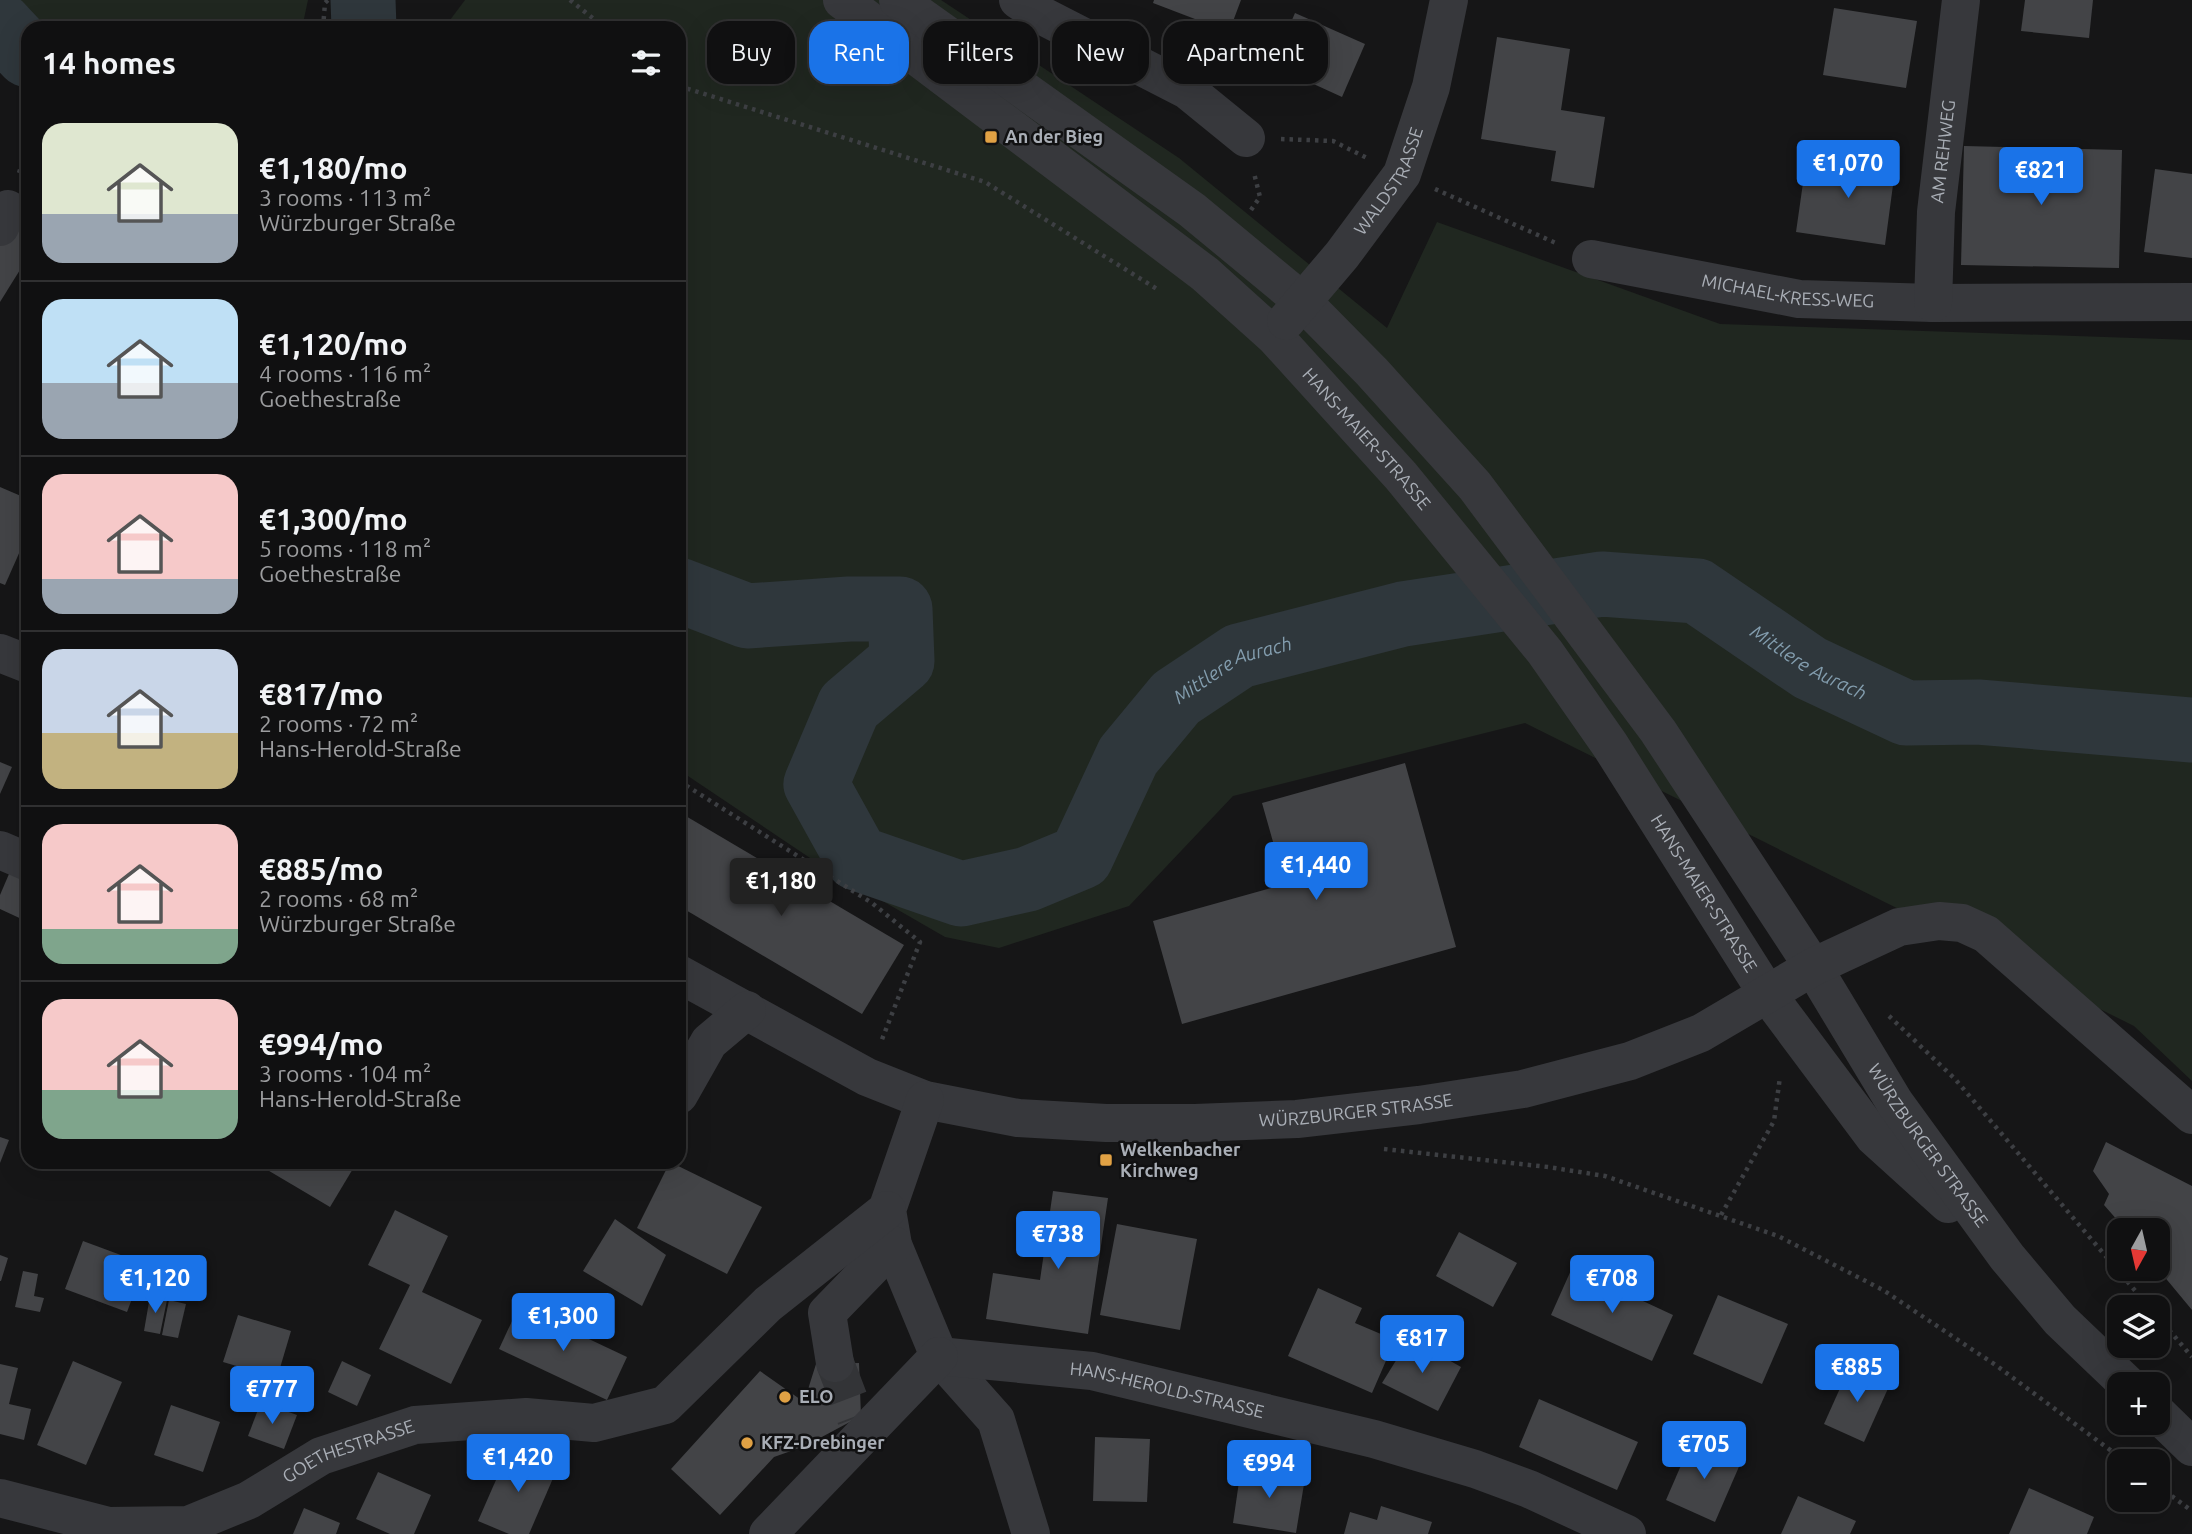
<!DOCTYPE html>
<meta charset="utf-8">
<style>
body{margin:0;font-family:Ubuntu,sans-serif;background:#19191a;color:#f1f3f6;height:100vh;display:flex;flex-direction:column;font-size:26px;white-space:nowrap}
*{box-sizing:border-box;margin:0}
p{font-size:23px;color:#9c9d9f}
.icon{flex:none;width:38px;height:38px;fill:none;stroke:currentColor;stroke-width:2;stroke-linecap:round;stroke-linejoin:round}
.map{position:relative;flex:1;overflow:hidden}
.panel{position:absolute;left:21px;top:21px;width:665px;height:1148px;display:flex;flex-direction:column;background:#101011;border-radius:21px;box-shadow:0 7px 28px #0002,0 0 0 2px #303031}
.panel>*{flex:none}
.hud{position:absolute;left:707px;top:21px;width:665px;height:63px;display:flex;gap:14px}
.needle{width:46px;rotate:188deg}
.controls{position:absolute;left:2107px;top:1218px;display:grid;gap:14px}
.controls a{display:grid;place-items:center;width:63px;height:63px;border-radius:14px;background:#101011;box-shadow:0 7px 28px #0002,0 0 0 2px #303031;font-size:35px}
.price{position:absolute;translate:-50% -60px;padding:0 16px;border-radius:7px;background:#1a73e8;color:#fff;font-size:23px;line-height:46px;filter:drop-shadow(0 2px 4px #0008)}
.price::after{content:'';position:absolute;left:50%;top:42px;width:21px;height:16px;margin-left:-10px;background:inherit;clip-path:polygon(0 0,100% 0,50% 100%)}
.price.on{background:#222;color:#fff}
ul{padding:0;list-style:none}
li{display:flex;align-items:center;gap:21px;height:175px;padding:0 21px}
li+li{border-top:2px solid #303031}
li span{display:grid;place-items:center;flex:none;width:196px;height:140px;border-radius:21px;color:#555}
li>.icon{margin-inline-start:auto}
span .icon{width:84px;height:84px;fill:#fffc;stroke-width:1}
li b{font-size:30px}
h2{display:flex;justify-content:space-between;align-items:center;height:84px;padding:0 21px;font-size:30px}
.chip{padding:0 24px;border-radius:21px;background:#101011;box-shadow:0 7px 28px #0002,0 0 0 2px #303031;font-size:24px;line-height:63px}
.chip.on{background:#1a73e8;color:#fff}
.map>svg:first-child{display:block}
.green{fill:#202720}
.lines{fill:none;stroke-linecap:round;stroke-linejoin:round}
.river{stroke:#2f373c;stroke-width:65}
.building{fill:#434447}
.minor-tunnel{stroke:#333437;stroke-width:38;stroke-dasharray:38 19;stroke-linecap:butt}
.path{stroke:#3d3f43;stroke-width:4.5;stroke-dasharray:3.5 5;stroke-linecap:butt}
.minor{stroke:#37383c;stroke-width:38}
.poi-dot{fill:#e0a144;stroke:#111112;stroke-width:2.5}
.labels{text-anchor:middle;stroke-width:5;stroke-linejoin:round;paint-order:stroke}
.poi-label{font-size:18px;font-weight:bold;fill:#a9aeb6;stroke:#111112;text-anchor:start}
.street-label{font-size:18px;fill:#a9aeb6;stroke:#111112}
.water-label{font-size:19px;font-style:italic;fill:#839dae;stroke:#111112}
</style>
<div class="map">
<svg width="2192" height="1534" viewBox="0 0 2192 1534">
<rect width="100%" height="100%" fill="#161617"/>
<g class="green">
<path d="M0,0H308L302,28H28V55L0,25Z"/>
<path d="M465,0H941L1179,158L1387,328L1437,222L1720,324L2192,340V1081L2134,1026L1525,723L1233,796L1129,906L999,948L945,937L822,866L679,770V28H444Z"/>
</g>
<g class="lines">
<g class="river">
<path d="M363,0L364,28"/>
<path d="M0,25L28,55"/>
<path id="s1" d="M679,590L747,616L849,609H900L902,661L849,706L816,784L857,858L961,894L1028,879L1081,857L1128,756L1176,698L1239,656L1403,614L1602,584L1697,591L1810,668L1906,713L1978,712L2192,730"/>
</g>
</g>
<g class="building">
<path d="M1154,0H1241L1229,32L1153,3Z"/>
<path d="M2025,0H2093L2089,38L2021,31Z"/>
<path d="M1834,8L1917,21L1906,88L1823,75Z"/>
<path d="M1295,13L1365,44L1342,97L1272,65Z"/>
<path d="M1497,37L1570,49L1561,110L1605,117L1594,188L1551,181L1556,151L1481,139Z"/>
<path d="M1964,146L2122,150L2119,268L1961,265Z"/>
<path d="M1833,149L1887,156L1883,183L1893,185L1885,245L1796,232L1804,176L1828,180Z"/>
<path d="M2155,169L2192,174V258L2144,252Z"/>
<path d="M0,195L28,208V257L0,302Z"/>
<path d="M0,487L28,499V533L5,585L0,583Z"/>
<path d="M0,762L12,767L0,794Z"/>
<path d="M1405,763L1456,947L1182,1024L1153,921L1285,884L1262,803Z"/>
<path d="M679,812L904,945L862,1014L679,906Z"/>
<path d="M12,867L28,874V922L0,909V895Z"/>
<path d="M679,1035L691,1042L679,1066Z"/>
<path d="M0,1137L9,1140L0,1163Z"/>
<path d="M2106,1142L2192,1186V1310L2158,1269V1230H2126L2104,1205L2109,1194L2093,1171Z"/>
<path d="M254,1162H357L330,1207Z"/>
<path d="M670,1162L762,1207L727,1274L637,1228Z"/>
<path d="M1053,1191L1108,1198L1088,1334L986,1319L993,1273L1040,1280Z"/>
<path d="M395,1210L448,1236L422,1292L482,1320L451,1384L379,1349L410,1285L368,1265Z"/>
<path d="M615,1219L666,1255L642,1306L583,1271Z"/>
<path d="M1117,1224L1197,1239L1180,1330L1100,1315Z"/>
<path d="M1459,1232L1517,1263L1493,1307L1436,1276Z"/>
<path d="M83,1241L145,1264L127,1312L65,1289Z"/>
<path d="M0,1255L8,1258L1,1281H0Z"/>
<path d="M1572,1268L1673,1315L1652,1361L1551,1315Z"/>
<path d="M23,1271L38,1274L34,1296L44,1298L40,1312L15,1307Z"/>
<path d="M1318,1288L1362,1308L1355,1323L1395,1340L1372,1393L1288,1356Z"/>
<path d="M1718,1295L1788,1324L1762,1384L1693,1354Z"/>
<path d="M150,1296L167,1300L160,1334L144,1331Z"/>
<path d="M169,1300L186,1304L178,1338L162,1335Z"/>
<path d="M519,1306L627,1357L607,1400L499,1349Z"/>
<path d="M238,1315L291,1331L277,1378L223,1362Z"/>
<path d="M1410,1338L1461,1367L1438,1411L1382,1383Z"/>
<path d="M73,1361L122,1382L86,1465L37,1445Z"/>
<path d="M342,1361L371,1375L357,1406L328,1392Z"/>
<path d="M859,1363L861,1416L805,1446L774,1457L720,1515L671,1469L760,1371L804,1402L816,1364Z"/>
<path d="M0,1364L18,1368L9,1404L31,1409L24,1440L0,1434Z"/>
<path d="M1850,1366L1890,1384L1864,1442L1824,1424Z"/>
<path d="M1539,1399L1638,1442L1617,1490L1519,1447Z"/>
<path d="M261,1402L297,1415L284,1449L248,1436Z"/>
<path d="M171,1405L220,1422L203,1472L154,1455Z"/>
<path d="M1095,1437L1150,1439L1147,1502L1093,1501Z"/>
<path d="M1692,1440L1741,1462L1715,1522L1666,1500Z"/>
<path d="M510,1448L557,1469L529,1534H509L478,1521Z"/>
<path d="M1241,1468L1305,1478L1296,1533L1233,1523Z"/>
<path d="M378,1472L431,1495L414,1534H390L356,1519Z"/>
<path d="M2029,1488L2094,1517L2087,1534H2009Z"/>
<path d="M1798,1496L1856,1521L1850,1534H1781Z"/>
<path d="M1381,1506L1432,1522L1428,1534H1344L1350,1512L1377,1520Z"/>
<path d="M304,1508L340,1523L336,1534H293Z"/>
</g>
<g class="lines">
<path class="minor-tunnel" d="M835,1363L856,1418"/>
<g class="path">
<path d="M570,0L605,28"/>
<path d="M323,28L325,3L328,0"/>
<path d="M679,86L985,182L1157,289"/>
<path d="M1281,139L1333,141L1367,158"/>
<path d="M19,173L28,144"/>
<path d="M1435,189L1558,244"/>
<path d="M1251,210L1260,197L1254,173"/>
<path d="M679,781L872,903L920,942L881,1042"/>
<path d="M1889,1016L1955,1079L2149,1307"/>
<path d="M1384,1149L1548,1167L1605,1176L1778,1236L1883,1290L1997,1366L2125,1461"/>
<path d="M1721,1215L1774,1121L1780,1077"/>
<path d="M2158,1317L2192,1357"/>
<path d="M2158,1486L2192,1511"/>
</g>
<g class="minor">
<path id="s2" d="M842,0L1205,274L1274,336L1401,476L1545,652L1610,745L1768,995L1874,1137L1948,1204"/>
<path id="s3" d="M898,0L1192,210L1302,301L1372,372L1475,486L1658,731L1813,967L1895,1103L2007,1257L2060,1320L2127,1384"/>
<path d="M1018,0L1039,14L1187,90L1246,138"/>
<path d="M0,227L8,209"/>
<path id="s4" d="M1591,259L1799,299L1933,303L2192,302"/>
<path id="s5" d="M1933,303L1936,212L1961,0"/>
<path id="s6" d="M1286,321L1342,255L1402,174L1431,87L1449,0"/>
<path d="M0,653L28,664"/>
<path d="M0,850L28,862"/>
<path id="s7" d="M679,974L867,1077L925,1100L1018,1118L1106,1123H1195L1297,1119L1419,1105L1523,1089L1630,1061L1701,1033L1813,967L1899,927L1939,921L1962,923L1986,934L2192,1115"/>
<path d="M679,1095L709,1042L747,1010"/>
<path d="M925,1100L887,1210L893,1245L939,1356L996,1420L1031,1534"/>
<path id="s8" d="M939,1356L1092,1371L1374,1439L1475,1469L1529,1489L1627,1534"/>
<path d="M835,1363L827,1313L893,1245"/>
<path d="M2158,1414L2192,1447"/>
<path id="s9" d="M0,1498L108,1526L188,1525L249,1500L321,1456L415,1425L526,1417L594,1423L665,1405L768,1304L887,1210"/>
<path d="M768,1534L939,1356"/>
</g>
</g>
<g class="poi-dot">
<rect x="984" y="130" width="14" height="14" rx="3.5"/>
<rect x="1099" y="1153" width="14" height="14" rx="3.5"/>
<circle cx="785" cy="1397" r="7"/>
<circle cx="747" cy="1443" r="7"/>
</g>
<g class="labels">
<g class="poi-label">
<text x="1005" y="143">An der Bieg</text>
<text x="1120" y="1156">Welkenbacher<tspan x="1120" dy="21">Kirchweg</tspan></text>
<text x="799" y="1403">ELO</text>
<text x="761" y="1449">KFZ-Drebinger</text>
</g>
<g class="street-label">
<text dy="6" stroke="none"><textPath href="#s5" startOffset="152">AM REHWEG</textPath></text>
<text dy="6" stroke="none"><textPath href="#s6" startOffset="175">WALDSTRASSE</textPath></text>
<text dy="6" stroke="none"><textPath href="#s4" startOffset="200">MICHAEL-KRESS-WEG</textPath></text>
<text dy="6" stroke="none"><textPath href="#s2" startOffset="686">HANS-MAIER-STRASSE</textPath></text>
<text dy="6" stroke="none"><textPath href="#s2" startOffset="1253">HANS-MAIER-STRASSE</textPath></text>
<text dy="6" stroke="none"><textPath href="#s7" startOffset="710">WÜRZBURGER STRASSE</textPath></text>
<text dy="6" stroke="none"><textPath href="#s3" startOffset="1558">WÜRZBURGER STRASSE</textPath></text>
<text dy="6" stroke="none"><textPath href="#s8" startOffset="231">HANS-HEROLD-STRASSE</textPath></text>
<text dy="6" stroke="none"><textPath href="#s9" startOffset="369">GOETHESTRASSE</textPath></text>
</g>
<g class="water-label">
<text dy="7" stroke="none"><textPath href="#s1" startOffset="1614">Mittlere Aurach</textPath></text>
<text dy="7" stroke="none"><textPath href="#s1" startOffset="1004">Mittlere Aurach</textPath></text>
</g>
</g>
</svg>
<div class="controls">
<a><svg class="needle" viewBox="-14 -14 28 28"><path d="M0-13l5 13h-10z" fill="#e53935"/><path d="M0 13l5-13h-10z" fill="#9c9d9f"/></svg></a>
<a><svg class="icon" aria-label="layers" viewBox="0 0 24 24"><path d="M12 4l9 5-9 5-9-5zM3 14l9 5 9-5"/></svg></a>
<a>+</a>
<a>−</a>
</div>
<b class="price" style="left:1848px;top:200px">€1,070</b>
<b class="price" style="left:2041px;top:207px">€821</b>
<b class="price" style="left:1316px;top:902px">€1,440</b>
<b class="price on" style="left:781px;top:918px">€1,180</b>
<b class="price" style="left:1058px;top:1271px">€738</b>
<b class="price" style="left:155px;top:1315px">€1,120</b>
<b class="price" style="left:1612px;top:1315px">€708</b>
<b class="price" style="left:563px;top:1353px">€1,300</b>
<b class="price" style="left:1422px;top:1375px">€817</b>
<b class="price" style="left:1857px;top:1404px">€885</b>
<b class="price" style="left:272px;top:1426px">€777</b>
<b class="price" style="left:1704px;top:1481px">€705</b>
<b class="price" style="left:518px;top:1494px">€1,420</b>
<b class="price" style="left:1269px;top:1500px">€994</b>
<div class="hud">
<a class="chip">Buy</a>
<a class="chip on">Rent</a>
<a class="chip">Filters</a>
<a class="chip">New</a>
<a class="chip">Apartment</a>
</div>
<section class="panel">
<h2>14 homes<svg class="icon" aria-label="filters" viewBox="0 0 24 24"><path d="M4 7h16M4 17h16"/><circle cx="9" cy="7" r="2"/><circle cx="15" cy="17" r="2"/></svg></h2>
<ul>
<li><span style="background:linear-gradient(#dfe7d0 65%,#9aa5b1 0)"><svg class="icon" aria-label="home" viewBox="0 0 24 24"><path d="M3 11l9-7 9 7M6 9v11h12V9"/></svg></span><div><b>€1,180/mo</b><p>3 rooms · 113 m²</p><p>Würzburger Straße</p></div></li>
<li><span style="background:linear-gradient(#bfe0f5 60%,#9aa5b1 0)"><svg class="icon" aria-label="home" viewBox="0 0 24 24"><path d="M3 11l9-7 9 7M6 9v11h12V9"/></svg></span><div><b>€1,120/mo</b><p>4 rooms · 116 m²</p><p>Goethestraße</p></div></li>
<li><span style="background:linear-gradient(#f6c9c9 75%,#9aa5b1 0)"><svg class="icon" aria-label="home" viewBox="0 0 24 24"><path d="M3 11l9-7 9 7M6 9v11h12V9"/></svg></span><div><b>€1,300/mo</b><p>5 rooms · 118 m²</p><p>Goethestraße</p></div></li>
<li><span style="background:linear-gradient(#c9d6e8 60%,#c2b280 0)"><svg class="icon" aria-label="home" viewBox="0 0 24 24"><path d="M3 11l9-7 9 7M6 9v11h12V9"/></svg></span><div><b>€817/mo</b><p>2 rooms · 72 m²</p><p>Hans-Herold-Straße</p></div></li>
<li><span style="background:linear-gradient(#f6c9c9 75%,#7fa58c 0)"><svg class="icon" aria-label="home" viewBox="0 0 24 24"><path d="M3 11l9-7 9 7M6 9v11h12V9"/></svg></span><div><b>€885/mo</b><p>2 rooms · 68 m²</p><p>Würzburger Straße</p></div></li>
<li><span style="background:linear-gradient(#f6c9c9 65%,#7fa58c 0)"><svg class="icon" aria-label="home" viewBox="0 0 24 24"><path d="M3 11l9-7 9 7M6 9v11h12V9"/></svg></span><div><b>€994/mo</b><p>3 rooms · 104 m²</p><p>Hans-Herold-Straße</p></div></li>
</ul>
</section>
</div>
